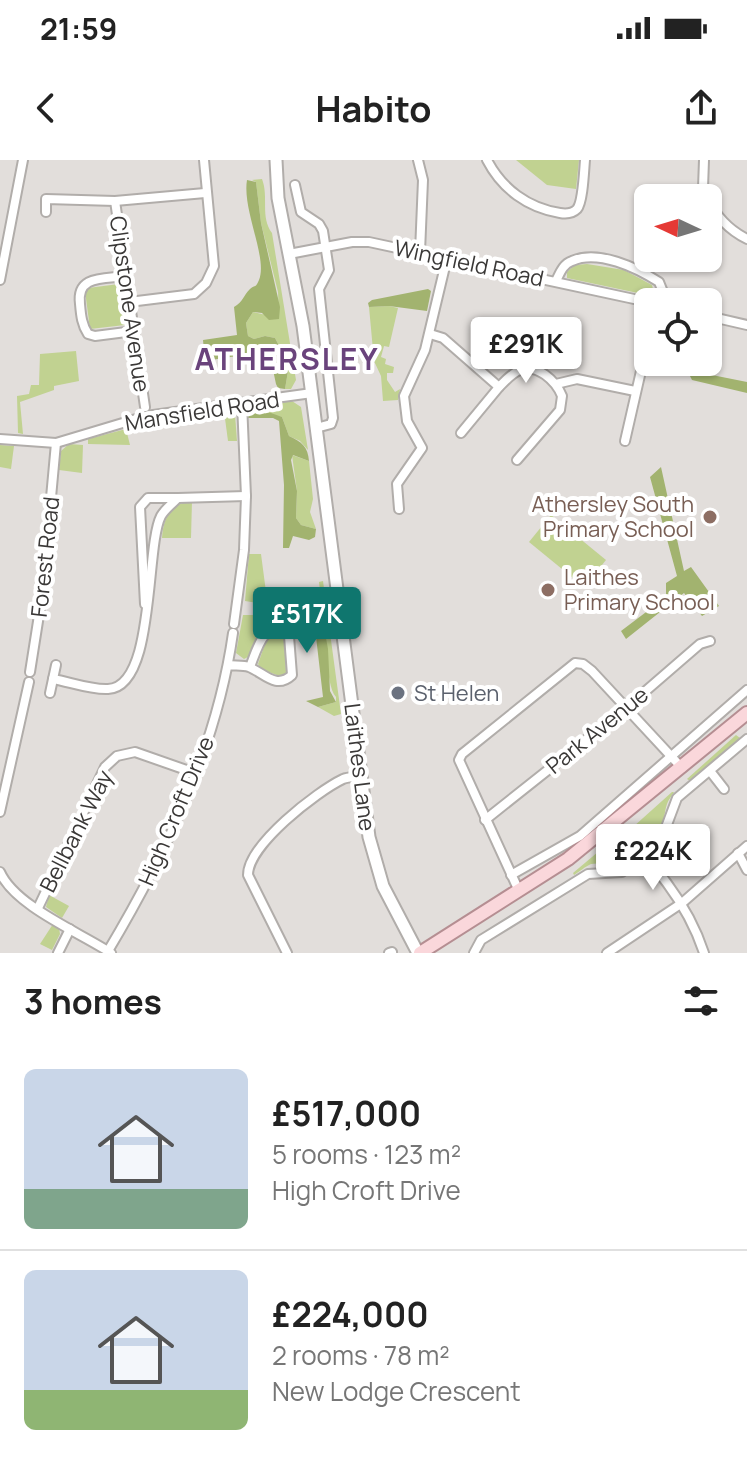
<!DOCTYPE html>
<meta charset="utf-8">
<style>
body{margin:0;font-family:Manrope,sans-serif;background:#f6f6f6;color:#222;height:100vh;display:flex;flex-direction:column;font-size:30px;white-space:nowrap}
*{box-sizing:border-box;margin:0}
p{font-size:26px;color:#767676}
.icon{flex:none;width:44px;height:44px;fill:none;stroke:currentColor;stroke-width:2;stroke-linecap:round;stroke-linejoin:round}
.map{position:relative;height:793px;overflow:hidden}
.side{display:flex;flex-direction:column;background:#fff;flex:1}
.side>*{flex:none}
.needle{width:52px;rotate:274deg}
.controls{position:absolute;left:634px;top:24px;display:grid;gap:16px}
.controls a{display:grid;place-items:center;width:88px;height:88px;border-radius:12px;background:#fff;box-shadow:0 2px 6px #0004;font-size:40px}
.price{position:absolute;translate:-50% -68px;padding:0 18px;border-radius:8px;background:#fff;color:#222;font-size:26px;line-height:52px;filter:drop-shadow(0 2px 4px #0008)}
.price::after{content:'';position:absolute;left:50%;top:48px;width:24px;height:18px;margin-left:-12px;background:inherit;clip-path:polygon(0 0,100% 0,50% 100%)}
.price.current{background:#0f766e;color:#fff}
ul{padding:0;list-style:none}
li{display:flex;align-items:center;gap:24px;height:200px;padding:0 24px}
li+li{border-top:2px solid #e0e0e0}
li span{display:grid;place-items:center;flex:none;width:224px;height:160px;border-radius:12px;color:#555}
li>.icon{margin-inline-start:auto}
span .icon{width:96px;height:96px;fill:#fffc;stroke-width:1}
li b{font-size:34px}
h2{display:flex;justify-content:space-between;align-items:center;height:96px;padding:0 24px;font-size:34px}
.status{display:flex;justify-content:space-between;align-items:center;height:56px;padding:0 40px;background:#fff;direction:ltr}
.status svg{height:22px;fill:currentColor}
header{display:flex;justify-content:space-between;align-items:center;height:104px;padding:0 24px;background:#fff;font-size:36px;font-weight:700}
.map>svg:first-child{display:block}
.green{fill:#c1d291}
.forest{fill:#a2b36f}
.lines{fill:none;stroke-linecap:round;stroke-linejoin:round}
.street-casing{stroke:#b1adaa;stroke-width:12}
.secondary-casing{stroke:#b1adaa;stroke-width:15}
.primary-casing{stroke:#b58e92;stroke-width:16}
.street{stroke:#fff;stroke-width:8}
.secondary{stroke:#fff;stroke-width:11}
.primary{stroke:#fad7db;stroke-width:12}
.education-dot{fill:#8d6e63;stroke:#fff;stroke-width:3}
.worship-dot{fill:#6b7280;stroke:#fff;stroke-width:3}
.labels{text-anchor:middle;stroke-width:8;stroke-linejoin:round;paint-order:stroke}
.street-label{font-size:22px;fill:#3a3837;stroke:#fff}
.education-label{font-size:22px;fill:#785e54;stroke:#fff;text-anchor:end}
.worship-label{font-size:22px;fill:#5b616d;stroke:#fff;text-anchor:start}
.district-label{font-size:30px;font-weight:bold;letter-spacing:2px;fill:#6a437c;stroke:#fff}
</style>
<div class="status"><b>21:59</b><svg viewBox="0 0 49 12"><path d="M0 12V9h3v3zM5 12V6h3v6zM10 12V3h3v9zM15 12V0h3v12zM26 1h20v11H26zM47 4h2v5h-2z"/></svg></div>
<header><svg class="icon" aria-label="back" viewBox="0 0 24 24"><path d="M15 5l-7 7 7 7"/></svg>Habito<svg class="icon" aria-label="share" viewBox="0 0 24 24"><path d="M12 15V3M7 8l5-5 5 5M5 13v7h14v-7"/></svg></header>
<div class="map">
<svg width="747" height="793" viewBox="0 0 747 793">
<rect width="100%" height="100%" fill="#e2dedb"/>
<g class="green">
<path d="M516,0H579L576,29L547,25Z"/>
<path d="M262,19C269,37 260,57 272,73L296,220L291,229H285L289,205L275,178L265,176L254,179L248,176L246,163L253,152L279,158L278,132L261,63L256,22L252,20Z"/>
<path d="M587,104L624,110L652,125L654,133L652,136L567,118V112L575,105Z"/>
<path d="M119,124L125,165L90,169L85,131L88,128Z"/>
<path d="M389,146L398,148L389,187L384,186L381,197L386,199L385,204L394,207L393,213H387V220L395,232L400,229L398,240L383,241L381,216L374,201L369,147Z"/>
<path d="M76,191L79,221L54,226V230L20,242L23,274L18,273L17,236L29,234L31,225H39L40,194Z"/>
<path d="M292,241L301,247L308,290L300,281L289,276L282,257L251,252L247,258L250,247Z"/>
<path d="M230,250L235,254L237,281H228L224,251Z"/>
<path d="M126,269L130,285L88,284V279Z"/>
<path d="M69,284L83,285L82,313L59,310L61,291Z"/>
<path d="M0,285L14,286L11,309L0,307Z"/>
<path d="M292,295L309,301L313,339L310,352L316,369L301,365L296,358L297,331Z"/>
<path d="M192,341L191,378H162C163,358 171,343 192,341Z"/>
<path d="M551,355L606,400L584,427L529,382Z"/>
<path d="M249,394H261L266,432L284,444L275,461L256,452L257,443L245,441Z"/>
<path d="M323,421L341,554L334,556L318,547L336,542V537C324,524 329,467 315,442L321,439L319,422Z"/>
<path d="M243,455H253L266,465L261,467L248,497L244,499L236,493Z"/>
<path d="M271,473L282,475L285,479L286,513L282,517L261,509L258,504L267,478Z"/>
<path d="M736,575L740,578L690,621L687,619Z"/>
<path d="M672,632H674C672,636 668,640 667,644C661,662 668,680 642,681L633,667Z"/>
<path d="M611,681H617L624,688L628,696C618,711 605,701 591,704C586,706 579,712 574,715L573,713Z"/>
<path d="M49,735L69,746L62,758L46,747Z"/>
<path d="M53,764L59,768L60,774L52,790L40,784Z"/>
</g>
<g class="forest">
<path d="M247,20L256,22L261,63L280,147L279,159L269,160L262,153L253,152L246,163L248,176L254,179L265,176L275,178L289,205L285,229L278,228L276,224L269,191L205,201L203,180L237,175L234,147C243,142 243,136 250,129C256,124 255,129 259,120C268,98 242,50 247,20Z"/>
<path d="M428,129L431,131L427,151L389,146L369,147L368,143L372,140Z"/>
<path d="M687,210L747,222V233L692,220Z"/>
<path d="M251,252L271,253L282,257L289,276C302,282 308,287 309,301L293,295L291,300L297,331L296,358L301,365L316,369L315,377L309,380L293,376L289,388H283L284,325L279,261L273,258H247Z"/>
<path d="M661,307L684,411L691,407L719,446L702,456L684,433L626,479L621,471L666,437V423L677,416L650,317Z"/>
<path d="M315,442L321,451L328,489L330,531L336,542L318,547L306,541L323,537L315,468L292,443Z"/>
</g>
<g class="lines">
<g class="street-casing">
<g id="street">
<path d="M418,0L423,20L420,92"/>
<path d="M487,0C502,29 528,48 560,53C566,54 572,54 577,49C583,42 584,11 585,0"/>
<path d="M704,0L703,28L708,38"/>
<path d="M295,25L301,52L319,64L323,71L329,110L319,129L333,258L331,264L316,268"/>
<path d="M708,39C717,58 729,70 747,79"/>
<path d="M115,41L145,247"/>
<path d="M46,52V39L115,41L205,33"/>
<path d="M289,94L352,82H369L648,142"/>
<path d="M125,116C104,119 76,115 80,144C81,156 82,165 88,174L95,176L134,171"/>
<path d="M0,120L23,0"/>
<path d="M556,121C560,113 563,104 572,101C598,89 637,108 659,122L663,132V142"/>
<path d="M129,142L194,134L206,123L214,106L204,0"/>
<path d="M708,156L747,165"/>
<path d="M430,174L443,178L499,227L461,273"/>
<path d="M556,224L577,219L635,231"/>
<path d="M499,227C505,221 512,213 520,210C537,203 556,221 562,236L560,250L517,300"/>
<path d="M0,279L56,283L146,256L312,233"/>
<path d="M625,281L641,211"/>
<path d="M399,349L397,324L422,288L407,261L404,236L425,190L447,98"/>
<path d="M145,444L140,347L148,338H178"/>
<path d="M234,464L244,390L246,336L242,243"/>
<path d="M228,505C234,506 243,505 249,507C264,513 276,530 292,515L289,476C265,456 257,489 250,507"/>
<path d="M30,512L42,436L56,283"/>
<path d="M53,519L56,505"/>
<path d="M50,533L53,519C70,522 91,530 108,529C156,527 145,387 161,356C165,349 173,343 178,338L246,336"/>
<path d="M710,611L724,629"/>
<path d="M0,652L29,522"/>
<path d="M485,660L626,548L700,484L710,481"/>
<path d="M613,664C652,701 687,741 704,793"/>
<path d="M738,693L747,710"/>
<path d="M0,712C15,746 79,772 111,793"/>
<path d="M511,715L580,676L747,530"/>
<path d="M519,731L459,600L462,594L575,503L583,504L592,511L682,608"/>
<path d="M38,748L105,607L117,596L135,592L195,613"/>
<path d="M108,791C166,694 217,586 233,473"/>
<path d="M58,793L70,769"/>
<path d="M287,793L248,715C248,685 316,632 343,619C348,617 355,617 361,616"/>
<path d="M389,793L392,792"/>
<path d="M474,793L481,780L588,714L622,712L662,678L677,638L747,579"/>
<path d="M607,793L682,743L747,686"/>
</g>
</g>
<g class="secondary-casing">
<path id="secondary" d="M276,0L278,38L303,166L369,677L383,726L418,793"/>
</g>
<g class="primary-casing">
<path id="primary" d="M420,793L568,699L747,553"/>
</g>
<use href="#street" class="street"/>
<use href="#secondary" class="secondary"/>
<use href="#primary" class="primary"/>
</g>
<g class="education-dot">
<circle cx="710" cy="357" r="8"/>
<circle cx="548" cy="430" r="8"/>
</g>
<circle class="worship-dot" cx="398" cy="533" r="8"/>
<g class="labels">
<g class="street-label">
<text transform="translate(469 103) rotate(12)" y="8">Wingfield Road</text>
<text transform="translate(130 144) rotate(82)" y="8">Clipstone Avenue</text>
<text transform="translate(202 251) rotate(-9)" y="8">Mansfield Road</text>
<text transform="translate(45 397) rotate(-84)" y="8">Forest Road</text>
<text transform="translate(597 570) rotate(-39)" y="8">Park Avenue</text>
<text transform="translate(360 607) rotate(83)" y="8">Laithes Lane</text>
<text transform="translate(176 651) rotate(-67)" y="8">High Croft Drive</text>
<text transform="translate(76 671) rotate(-63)" y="8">Bellbank Way</text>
</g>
<g class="education-label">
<text x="694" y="352">Athersley South<tspan x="694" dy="25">Primary School</tspan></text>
<text x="564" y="425" text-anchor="start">Laithes<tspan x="564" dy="25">Primary School</tspan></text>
</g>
<g class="worship-label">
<text x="414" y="541">St Helen</text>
</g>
<g class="district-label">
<text x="287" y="210">ATHERSLEY</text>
</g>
</g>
</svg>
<div class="controls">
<a><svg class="needle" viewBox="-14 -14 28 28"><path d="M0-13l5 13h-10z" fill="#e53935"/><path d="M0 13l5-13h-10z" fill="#767676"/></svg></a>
<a><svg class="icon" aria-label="locate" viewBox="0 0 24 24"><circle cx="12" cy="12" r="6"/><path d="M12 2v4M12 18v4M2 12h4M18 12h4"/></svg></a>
</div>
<b class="price" style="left:526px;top:225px">£291K</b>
<b class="price current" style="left:307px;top:495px">£517K</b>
<b class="price" style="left:653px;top:732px">£224K</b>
</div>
<section class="side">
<h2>3 homes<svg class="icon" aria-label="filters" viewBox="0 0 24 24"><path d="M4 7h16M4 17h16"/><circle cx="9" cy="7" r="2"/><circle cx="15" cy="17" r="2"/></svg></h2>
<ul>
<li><span style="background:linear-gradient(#c9d6e8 75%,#7fa58c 0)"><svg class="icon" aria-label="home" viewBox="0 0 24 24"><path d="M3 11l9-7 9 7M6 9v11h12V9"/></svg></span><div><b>£517,000</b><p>5 rooms · 123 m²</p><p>High Croft Drive</p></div></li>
<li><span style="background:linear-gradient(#c9d6e8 75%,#8fb573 0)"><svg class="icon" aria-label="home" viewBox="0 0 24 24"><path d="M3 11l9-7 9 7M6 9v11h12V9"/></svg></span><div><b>£224,000</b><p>2 rooms · 78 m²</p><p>New Lodge Crescent</p></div></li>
</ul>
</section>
